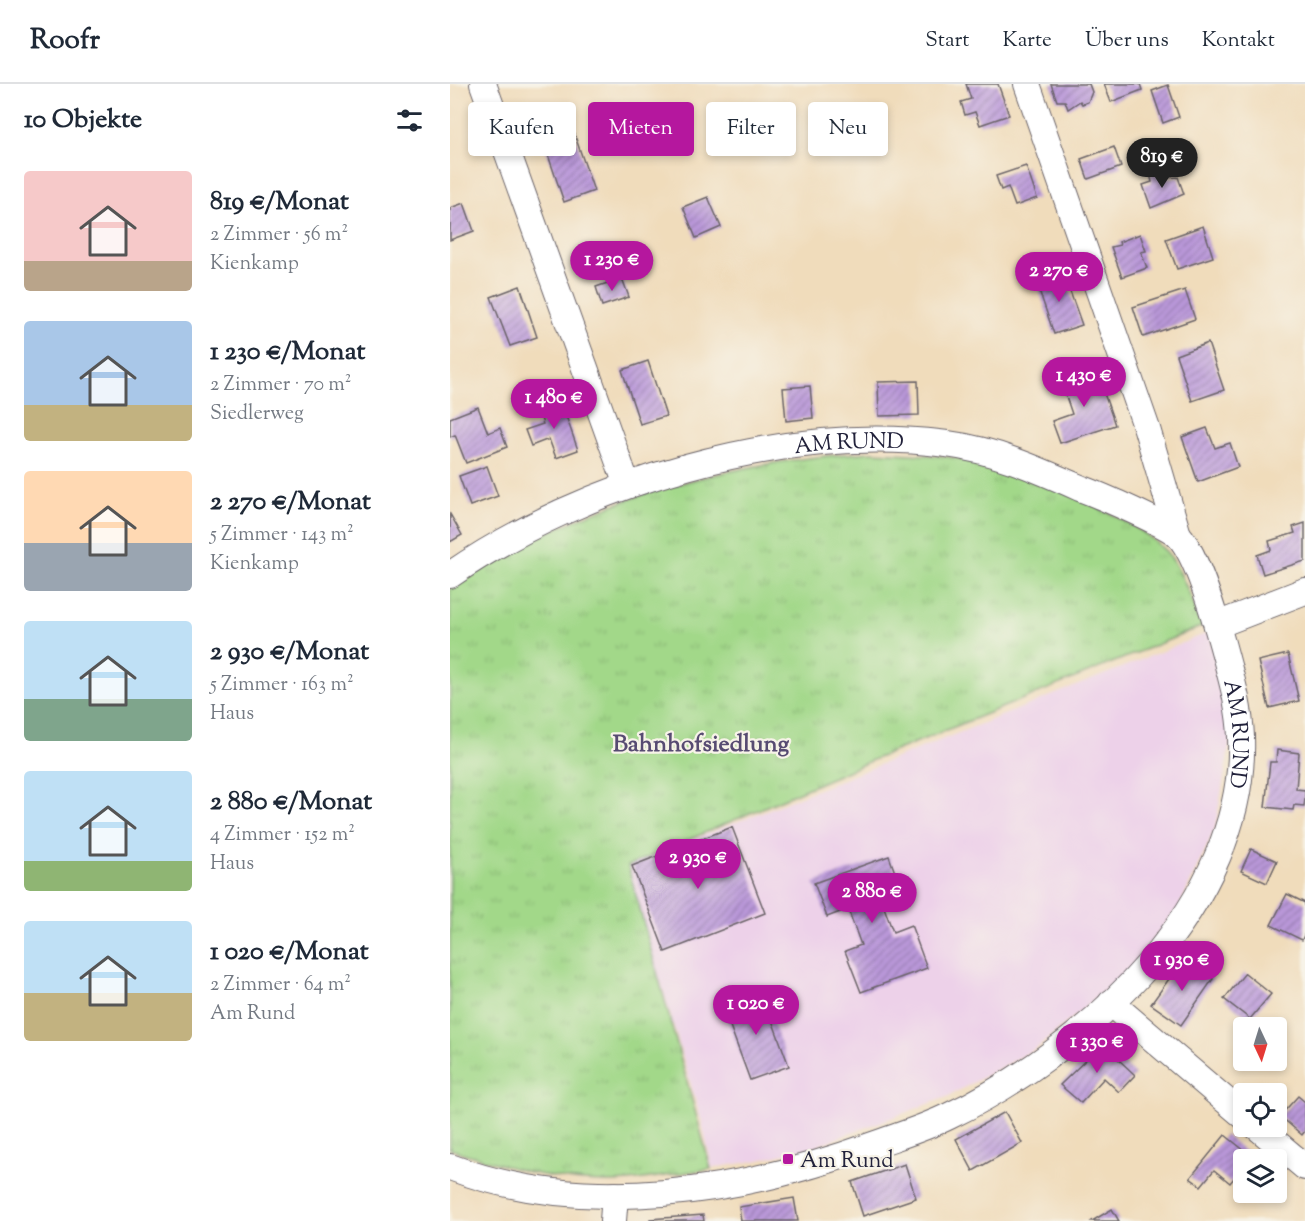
<!DOCTYPE html>
<html lang="de">
<meta charset="utf-8">
<style>
body{margin:0;font-family:"Sorts Mill Goudy",serif;background:#f6f6f7;color:#1f2937;height:100vh;display:flex;flex-direction:column;font-size:22px;white-space:nowrap}
*{box-sizing:border-box;margin:0}
p{font-size:20px;color:#747a83}
.icon{flex:none;width:33px;height:33px;fill:none;stroke:currentColor;stroke-width:2;stroke-linecap:round;stroke-linejoin:round}
.map{position:relative;flex:1;overflow:hidden}
.panel{display:flex;flex-direction:column;background:#fff;width:450px}
.panel>*{flex:none}
.guide{position:absolute;left:18px;top:18px;width:570px;height:54px;display:flex;gap:12px}
.needle{width:39px;rotate:176deg}
.buttons{position:absolute;left:783px;top:933px;display:grid;gap:12px}
.buttons a{display:grid;place-items:center;width:54px;height:54px;border-radius:6px;background:#fff;box-shadow:0 3px 9px #0003;font-size:30px}
.price{position:absolute;translate:-50% -51px;padding:0 14px;border-radius:21px;background:#b5179e;color:#fff;font-size:20px;line-height:39px;filter:drop-shadow(0 2px 3px #0008)}
.price::after{content:'';position:absolute;left:50%;top:36px;width:18px;height:14px;margin-left:-9px;background:inherit;clip-path:polygon(0 0,100% 0,50% 100%)}
.price.active{background:#222;color:#fff}
ul{padding:0;list-style:none}
li{display:flex;align-items:center;gap:18px;height:150px;padding:0 24px}
li span{display:grid;place-items:center;flex:none;width:168px;height:120px;border-radius:6px;color:#555}
li>.icon{margin-inline-start:auto}
span .icon{width:72px;height:72px;fill:#fffc;stroke-width:1}
li b{font-size:26px}
h2{display:flex;justify-content:space-between;align-items:center;height:72px;padding:0 24px;font-size:26px}
.tag{padding:0 21px;border-radius:6px;background:#fff;box-shadow:0 3px 9px #0003;font-size:21px;line-height:54px}
.tag.active{background:#b5179e;color:#fff}
header{display:flex;align-items:center;gap:36px;box-sizing:border-box;height:84px;padding:0 30px;background:#fff;border-bottom:2px solid #e0e1e3}
header strong{font-size:28px}
nav{display:flex;gap:33px;margin-inline-start:auto;font-size:21px}
main{display:flex;flex:1;min-height:0}
.map>svg:first-child{display:block}
.built{fill:#edd1e9}
.park{fill:url(#park-tufts);stroke:#627d62;stroke-width:1.5}
.building{fill:url(#building-hatch)}
.lines{fill:none;stroke-linecap:round;stroke-linejoin:round}
.street-casing{stroke:#6a6368;stroke-width:28}
.street{stroke:#fff;stroke-width:26}
.poi-dot{fill:#b5179e;stroke:#f7f3e8;stroke-width:2}
.labels{text-anchor:middle;stroke-width:4.5;stroke-linejoin:round;paint-order:stroke}
.street-label{font-size:22px;fill:#22223b;stroke:#f7f3e8}
.poi-label{font-size:22px;fill:#22223b;stroke:#f7f3e8;text-anchor:start}
.neighbourhood-label{font-size:24px;font-weight:bold;fill:#574b72;stroke:#f7f3e8}
</style>
<header>
<strong>Roofr</strong>
<nav><a>Start</a><a>Karte</a><a>Über uns</a><a>Kontakt</a></nav>
</header>
<main>
<section class="panel">
<h2>10 Objekte<svg class="icon" aria-label="filters" viewBox="0 0 24 24"><path d="M4 7h16M4 17h16"/><circle cx="9" cy="7" r="2"/><circle cx="15" cy="17" r="2"/></svg></h2>
<ul>
<li><span style="background:linear-gradient(#f6c9c9 75%,#b9a48a 0)"><svg class="icon" aria-label="home" viewBox="0 0 24 24"><path d="M3 11l9-7 9 7M6 9v11h12V9"/></svg></span><div><b>819 €/Monat</b><p>2 Zimmer · 56 m²</p><p>Kienkamp</p></div></li>
<li><span style="background:linear-gradient(#a9c7e8 70%,#c2b280 0)"><svg class="icon" aria-label="home" viewBox="0 0 24 24"><path d="M3 11l9-7 9 7M6 9v11h12V9"/></svg></span><div><b>1 230 €/Monat</b><p>2 Zimmer · 70 m²</p><p>Siedlerweg</p></div></li>
<li><span style="background:linear-gradient(#ffd9b3 60%,#9aa5b1 0)"><svg class="icon" aria-label="home" viewBox="0 0 24 24"><path d="M3 11l9-7 9 7M6 9v11h12V9"/></svg></span><div><b>2 270 €/Monat</b><p>5 Zimmer · 143 m²</p><p>Kienkamp</p></div></li>
<li><span style="background:linear-gradient(#bfe0f5 65%,#7fa58c 0)"><svg class="icon" aria-label="home" viewBox="0 0 24 24"><path d="M3 11l9-7 9 7M6 9v11h12V9"/></svg></span><div><b>2 930 €/Monat</b><p>5 Zimmer · 163 m²</p><p>Haus</p></div></li>
<li><span style="background:linear-gradient(#bfe0f5 75%,#8fb573 0)"><svg class="icon" aria-label="home" viewBox="0 0 24 24"><path d="M3 11l9-7 9 7M6 9v11h12V9"/></svg></span><div><b>2 880 €/Monat</b><p>4 Zimmer · 152 m²</p><p>Haus</p></div></li>
<li><span style="background:linear-gradient(#bfe0f5 60%,#c2b280 0)"><svg class="icon" aria-label="home" viewBox="0 0 24 24"><path d="M3 11l9-7 9 7M6 9v11h12V9"/></svg></span><div><b>1 020 €/Monat</b><p>2 Zimmer · 64 m²</p><p>Am Rund</p></div></li>
</ul>
</section>
<div class="map">
<svg width="855" height="1137" viewBox="0 0 855 1137">
<defs>
<pattern id="park-tufts" width="24" height="20" patternUnits="userSpaceOnUse" patternTransform="scale(1.5)"><rect width="24" height="20" fill="#a2d889"/><path d="M3 7l-1-3M5 7V3M7 7l1-3M15 17l-1-3M17 17v-4M19 17l1-3" fill="none" stroke="#8bb977"/></pattern>
<pattern id="building-hatch" width="6" height="6" patternUnits="userSpaceOnUse" patternTransform="scale(1.5)"><rect width="6" height="6" fill="#ba98d9"/><path d="M-1 1l2-2M0 6l6-6M5 7l2-2" fill="none" stroke="#977cb1"/></pattern>
</defs>
<rect width="100%" height="100%" fill="#f7f3e8"/>
<filter id="ink" filterUnits="userSpaceOnUse"><feTurbulence type="fractalNoise" baseFrequency=".0167" numOctaves="2"/><feDisplacementMap in="SourceGraphic" scale="12" xChannelSelector="R" yChannelSelector="G"/><feConvolveMatrix kernelMatrix="1 2 1 2 8 2 1 2 1" color-interpolation-filters="sRGB"/></filter>
<filter id="wash" filterUnits="userSpaceOnUse"><feTurbulence type="fractalNoise" baseFrequency=".008" numOctaves="4" result="noise"/><feDisplacementMap in="SourceGraphic" scale="24" xChannelSelector="R" yChannelSelector="G"/><feGaussianBlur stdDeviation="1.35" result="paint"/><feColorMatrix in="noise" values="0 0 0 0 0 0 0 0 0 0 0 0 0 0 0 0 0 1.4 0 .05"/><feComposite in="paint" operator="in"/></filter>
<g filter="url(#wash)">
<rect width="100%" height="100%" fill="#f0dcbb"/>
<path class="built" d="M760,548L781,653L765,745L729,823L676,889L587,964L497,1013L361,1064L305,1077L262,1084L252,1039L177,782Z"/>
<path class="park" d="M422,368C455,370 489,370 522,377C571,388 694,434 722,475C735,495 743,520 753,542L425,675L178,782L261,1085C234,1088 207,1094 179,1097C119,1103 56,1083 0,1065V505C22,492 44,477 67,464C178,405 297,376 422,368Z"/>
<g id="blocks">
<g class="building">
<path d="M516,0H548L559,31L530,41L525,28L515,31L511,18L521,15Z"/>
<path d="M601,0H639L642,8L638,18L632,20L630,17L618,25L615,17H607Z"/>
<path d="M654,0H690L692,6L661,18Z"/>
<path d="M718,1L729,33L713,39L702,7Z"/>
<path d="M124,49L144,107L114,118L94,59Z"/>
<path d="M664,63L671,83L638,95L631,75Z"/>
<path d="M576,82L587,114L565,122L558,103L551,106L546,92Z"/>
<path d="M712,86L714,94L728,93L734,110L701,124L693,101L702,98L700,90Z"/>
<path d="M258,113L271,143L246,154L233,123Z"/>
<path d="M14,119L24,147L0,156V124Z"/>
<path d="M753,142L763,173L727,185L716,155Z"/>
<path d="M690,150L696,167L691,168L697,184L672,193L661,163L670,161L669,158Z"/>
<path d="M613,188L632,241L604,250L586,197Z"/>
<path d="M172,194L179,213L152,222L146,203Z"/>
<path d="M70,202L87,253L60,262L41,213Z"/>
<path d="M735,206L745,235L693,253L683,223Z"/>
<path d="M758,259L774,306L742,317L726,271Z"/>
<path d="M198,277L216,332L190,340L172,286Z"/>
<path d="M646,286L665,341L610,359L602,337L622,330L611,298Z"/>
<path d="M468,297L469,331L429,332L428,298Z"/>
<path d="M360,302L363,334L336,337L333,304Z"/>
<path d="M110,315L128,366L106,374L99,355L81,362L75,346L93,340L87,323Z"/>
<path d="M28,323L38,349L50,344L57,363L16,379L5,351L0,353V334Z"/>
<path d="M757,344L765,364L780,359L788,383L748,398L732,353Z"/>
<path d="M37,382L48,412L20,422L9,392Z"/>
<path d="M0,430L12,451L0,458Z"/>
<path d="M855,439V477L813,490L807,471L821,466L819,457L845,449L843,443Z"/>
<path d="M838,570L849,617L819,624L808,577Z"/>
<path d="M827,666L849,669L846,705L855,706V715L854,722L844,721L843,726L815,723L820,678H826Z"/>
<path d="M282,743L315,829L215,868L182,782Z"/>
<path d="M801,765L827,777L817,799L791,787Z"/>
<path d="M439,772L451,805L430,812L443,848L461,841L477,884L411,908L395,867L411,861L398,825L377,833L364,799Z"/>
<path d="M837,810L855,819V849L852,856L821,841Z"/>
<path d="M734,874L763,895L731,941L701,920Z"/>
<path d="M795,889L821,910L800,935L774,915Z"/>
<path d="M312,909L339,982L300,996L273,923Z"/>
<path d="M652,960L685,991L669,1008L654,994L631,1019L610,1001Z"/>
<path d="M848,1012L855,1018V1047L852,1051L830,1032Z"/>
<path d="M555,1028L572,1059L523,1087L506,1055Z"/>
<path d="M775,1051L801,1072L794,1076V1082L780,1099L764,1086L751,1102L740,1094Z"/>
<path d="M455,1080L466,1114L413,1132L402,1098Z"/>
<path d="M344,1114L348,1137H291L289,1123Z"/>
<path d="M662,1125L669,1137H642Z"/>
<path d="M253,1131L254,1137H200V1135Z"/>
</g>
</g>
</g>
<g filter="url(#ink)">
<use href="#blocks" fill-opacity="0" stroke="#6a6368" stroke-width="1.5"/>
<g class="lines">
<g class="street-casing">
<g id="street">
<path d="M33,0L177,401"/>
<path d="M577,0L697,345L728,451"/>
<path id="s1" d="M0,491C135,398 332,339 497,360C544,366 587,385 630,404C649,411 719,441 729,452C749,474 768,544 776,574C783,600 790,626 791,653C797,819 637,966 499,1032C475,1044 448,1052 423,1061C291,1109 135,1134 0,1083"/>
<path d="M767,541L855,507"/>
<path d="M661,919L794,1032"/>
<path d="M806,1042L855,1083"/>
<path d="M163,1137L165,1111"/>
</g>
</g>
<use href="#street" class="street"/>
</g>
</g>
<rect class="poi-dot" x="332" y="1069" width="12" height="12" rx="3"/>
<g class="labels">
<g class="street-label">
<text dy="8" stroke="none"><textPath href="#s1" startOffset="426">AM RUND</textPath></text>
<text dy="8" stroke="none"><textPath href="#s1" startOffset="984">AM RUND</textPath></text>
</g>
<g class="poi-label">
<text x="350" y="1083">Am Rund</text>
</g>
<g class="neighbourhood-label">
<text x="251" y="667">Bahnhofsiedlung</text>
</g>
</g>
</svg>
<div class="buttons">
<a><svg class="needle" viewBox="-14 -14 28 28"><path d="M0-13l5 13h-10z" fill="#e53935"/><path d="M0 13l5-13h-10z" fill="#747a83"/></svg></a>
<a><svg class="icon" aria-label="locate" viewBox="0 0 24 24"><circle cx="12" cy="12" r="6"/><path d="M12 2v4M12 18v4M2 12h4M18 12h4"/></svg></a>
<a><svg class="icon" aria-label="layers" viewBox="0 0 24 24"><path d="M12 4l9 5-9 5-9-5zM3 14l9 5 9-5"/></svg></a>
</div>
<b class="price active" style="left:712px;top:105px">819 €</b>
<b class="price" style="left:162px;top:208px">1 230 €</b>
<b class="price" style="left:609px;top:219px">2 270 €</b>
<b class="price" style="left:634px;top:324px">1 430 €</b>
<b class="price" style="left:104px;top:346px">1 480 €</b>
<b class="price" style="left:248px;top:806px">2 930 €</b>
<b class="price" style="left:422px;top:840px">2 880 €</b>
<b class="price" style="left:732px;top:908px">1 930 €</b>
<b class="price" style="left:306px;top:952px">1 020 €</b>
<b class="price" style="left:647px;top:990px">1 330 €</b>
<div class="guide">
<a class="tag">Kaufen</a>
<a class="tag active">Mieten</a>
<a class="tag">Filter</a>
<a class="tag">Neu</a>
</div>
</div>
</main>
